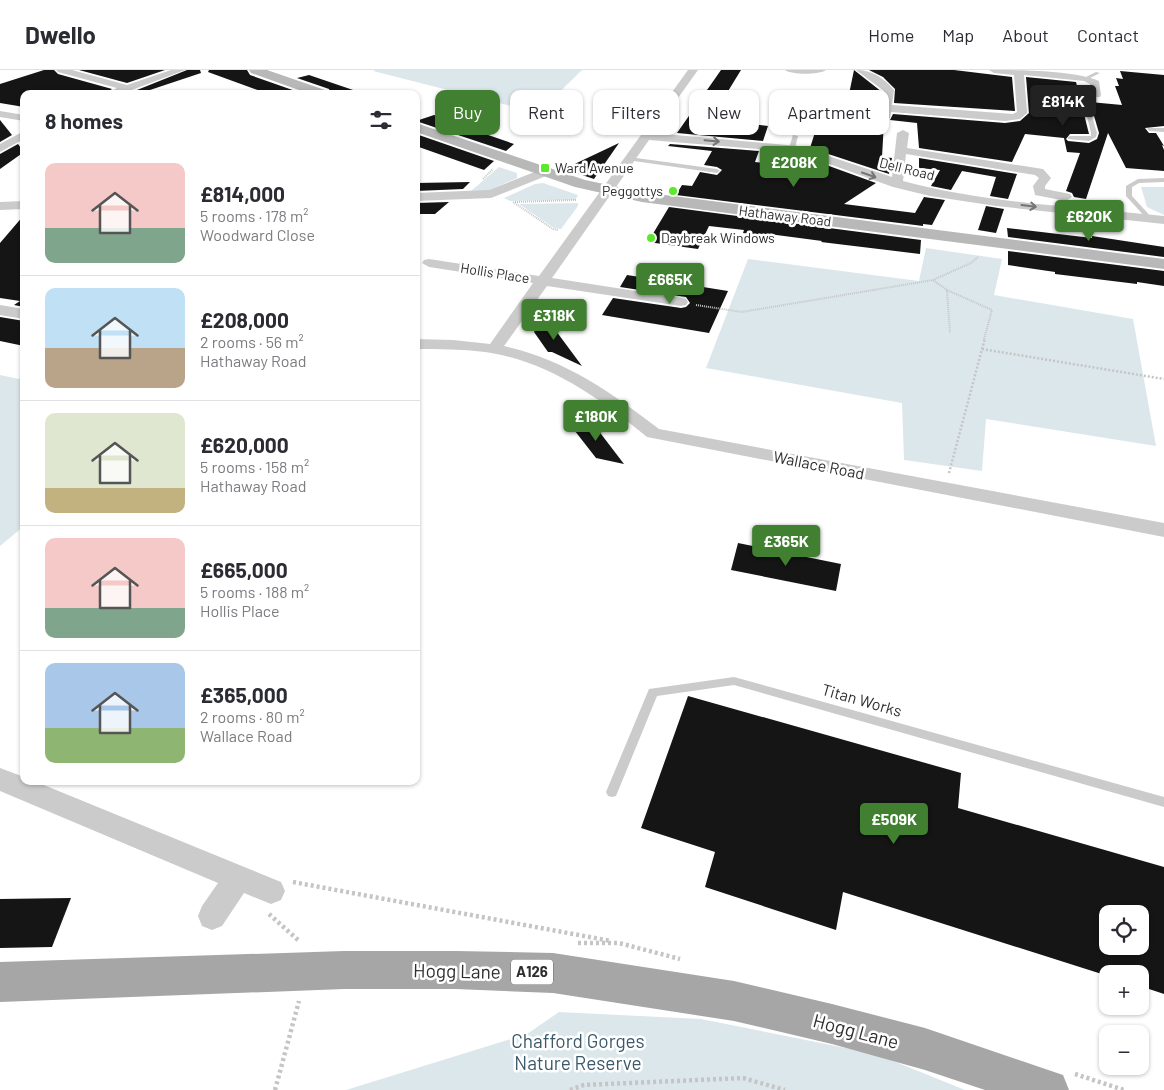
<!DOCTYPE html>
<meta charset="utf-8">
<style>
body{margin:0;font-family:Barlow,sans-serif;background:#f7f7f7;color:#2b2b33;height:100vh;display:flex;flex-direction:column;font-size:19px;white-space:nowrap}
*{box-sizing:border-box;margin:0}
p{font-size:16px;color:#7c7c81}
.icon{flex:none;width:28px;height:28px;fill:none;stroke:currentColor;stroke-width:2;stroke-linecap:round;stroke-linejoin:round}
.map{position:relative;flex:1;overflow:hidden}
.details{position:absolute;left:20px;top:20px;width:400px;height:695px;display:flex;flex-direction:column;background:#fff;border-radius:10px;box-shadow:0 1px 4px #0004}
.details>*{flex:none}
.hud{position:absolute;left:435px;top:20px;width:475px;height:45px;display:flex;gap:10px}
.controls{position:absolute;left:1099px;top:835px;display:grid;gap:10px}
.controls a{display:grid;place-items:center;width:50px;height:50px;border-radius:10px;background:#fff;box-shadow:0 1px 4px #0004;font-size:25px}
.price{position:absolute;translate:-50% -42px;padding:0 11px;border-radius:5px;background:#418030;color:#fff;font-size:16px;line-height:32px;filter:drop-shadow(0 1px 2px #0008)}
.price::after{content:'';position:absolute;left:50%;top:30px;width:15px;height:11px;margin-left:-8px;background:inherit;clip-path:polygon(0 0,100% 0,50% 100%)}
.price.active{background:#222;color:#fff}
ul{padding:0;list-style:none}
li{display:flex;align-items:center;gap:15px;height:125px;padding:0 25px}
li+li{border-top:1px solid #e1e1e2}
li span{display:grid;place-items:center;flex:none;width:140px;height:100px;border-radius:10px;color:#555}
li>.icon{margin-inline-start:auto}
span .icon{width:60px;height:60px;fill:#fffc;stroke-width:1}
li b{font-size:21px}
h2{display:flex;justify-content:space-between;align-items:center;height:60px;padding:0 25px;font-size:21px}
.chip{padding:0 18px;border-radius:10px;background:#fff;box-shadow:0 1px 4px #0004;font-size:18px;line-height:45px}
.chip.active{background:#418030;color:#fff}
header{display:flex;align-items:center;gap:30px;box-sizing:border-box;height:70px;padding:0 25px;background:#fff;border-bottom:1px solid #e1e1e2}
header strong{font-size:24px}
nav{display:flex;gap:28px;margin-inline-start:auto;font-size:18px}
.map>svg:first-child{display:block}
.green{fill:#dce7ec}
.building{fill:#151515;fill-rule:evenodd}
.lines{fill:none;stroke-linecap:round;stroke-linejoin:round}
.path-far2{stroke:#c5c5c5;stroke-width:2;stroke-dasharray:1 1;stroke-linecap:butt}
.path-far1{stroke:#c5c5c5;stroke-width:2.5;stroke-dasharray:2 2;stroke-linecap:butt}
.path{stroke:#c5c5c5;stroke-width:4.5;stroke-dasharray:3 3;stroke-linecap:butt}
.lane{fill:#cbcbcb;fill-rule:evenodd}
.street{fill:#cbcbcb;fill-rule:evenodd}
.secondary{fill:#b8b8b8;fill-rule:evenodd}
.primary{fill:#a6a6a6;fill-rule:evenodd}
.oneway{stroke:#757575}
.poi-dot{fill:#5be92d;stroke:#fff;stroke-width:2}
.labels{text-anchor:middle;stroke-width:5;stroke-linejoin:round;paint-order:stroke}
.far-poi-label{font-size:14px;fill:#2e2e2e;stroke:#fff;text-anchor:start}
.far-street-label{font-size:14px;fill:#2e2e2e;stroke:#fff}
.shield{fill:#fff;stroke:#6d6d6d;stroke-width:1}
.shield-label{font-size:15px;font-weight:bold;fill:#2e2e2e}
.street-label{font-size:16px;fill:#2e2e2e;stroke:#fff}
.near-street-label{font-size:19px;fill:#2e2e2e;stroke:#fff}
.near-park-label{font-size:19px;fill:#3b596b;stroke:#fff}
</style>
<header>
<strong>Dwello</strong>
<nav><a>Home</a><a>Map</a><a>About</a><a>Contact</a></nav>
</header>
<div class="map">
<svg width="1164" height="1020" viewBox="0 0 1164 1020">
<rect width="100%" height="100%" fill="#fff"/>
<g class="green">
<path d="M375,0H582L538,43L373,1Z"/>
<path d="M499,97L517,103V108L487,121H471Z"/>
<path d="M543,113L578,125L577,127L575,130L510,131L504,128L535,114Z"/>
<path d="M1141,117H1164V145L1147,137Z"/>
<path d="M578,133V136L561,159L554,158L519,134Z"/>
<path d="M926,178L1002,189L994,225L1133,249L1156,376L986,349L982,401L904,390L902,333L706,298L748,189L919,211Z"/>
<path d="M0,305L24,310V456L0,476Z"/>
<path d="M559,942L701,949L876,984L965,1020H346L527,964Z"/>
</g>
<g class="building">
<path d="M44,0H54L58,4L112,19L104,24H24V37L0,33V14Z"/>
<path d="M79,0H165L127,13Z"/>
<path d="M187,0H200L201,3L150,20V24H127Z"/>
<path d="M209,0H247L250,5L304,24H263V22L208,2Z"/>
<path d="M721,0H741L711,49L768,56L763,71L677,63Z"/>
<path d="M854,0L882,22L878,48L884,52L882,87L892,88L889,104L810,78L817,56L842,58Z"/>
<path d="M869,0H954L1012,7L1015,41L894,33L895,19L883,7Z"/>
<path d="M1120,1L1164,5V56L1145,58L1149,63H1156L1164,76L1162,75L1164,80V101L1126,98L1108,63L1086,129L1074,127L1072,123L1066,121L1080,83L1067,82L1064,68L1025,64L1012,92L919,78L917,53L890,50L893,44L1005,53L1020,51L1029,43L1026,7L1076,12L1089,64H1070L1066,69L1068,71L1089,73L1097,69L1099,63L1090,32L1122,35L1115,16H1119L1116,8L1123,9Z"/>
<path d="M309,5L356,21L355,24H331L329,19L297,8Z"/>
<path d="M434,45L468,56L465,57L514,74L506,81L416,51Z"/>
<path d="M0,50L12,65L0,72Z"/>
<path d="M416,64L494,91L484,100L416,76Z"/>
<path d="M619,73L594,109L564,99Z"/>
<path d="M18,74L24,82L0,99V84Z"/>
<path d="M670,74L759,81L755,92L804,98L807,88L876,113L844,134L915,143L924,127L945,130L932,155L923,154V156L676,125L682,115L692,116L700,102L717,105L722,100L717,97L704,95L712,81L668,76Z"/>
<path d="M919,88L1017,104L1008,129L990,126L996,107L962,101L951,120L931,116L940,100L919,98Z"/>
<path d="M470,112L463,119L416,121V113Z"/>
<path d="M449,132L435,144H416V133Z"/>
<path d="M986,136L1004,139L996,163L978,160Z"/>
<path d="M669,137L921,170L920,184L821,172L822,171L769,164L768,166L743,163L744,160L709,156L698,179L648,172Z"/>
<path d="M24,145V237L14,235L20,231L0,228V173Z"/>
<path d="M1007,158L1092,168V166L1164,177V187L1008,167Z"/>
<path d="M1008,181L1164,201V216L1137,212V214L1055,204V202L1008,195Z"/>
<path d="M627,205L678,213L728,221L709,263L602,245L613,228L681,238L686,237L690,233L686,227L620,217Z"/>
<path d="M545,246L582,296L552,282H548L534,262Z"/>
<path d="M0,247L24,251V276L0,271Z"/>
<path d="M590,351L598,360L624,394L596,388L571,356Z"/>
<path d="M738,473L841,494L836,521L731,500Z"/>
<path d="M688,626L961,703L958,738L1164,797V924L1140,916V904H1108V906L843,822L836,860L705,817L715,782L641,758ZM1108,844H1140V876H1108Z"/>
<path d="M71,828L52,877L0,878V829Z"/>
</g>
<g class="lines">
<g class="path-far2">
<path d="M483,109L493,99"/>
<path d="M513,132L553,159L558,160"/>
<path d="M515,132L576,130"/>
<path d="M933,210L947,220L950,263"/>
<path d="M947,220L992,240L984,269"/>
<path d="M696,235L742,242L933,210L971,193L978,187"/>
</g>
<g class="path-far1">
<path d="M982,279L1164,309"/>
<path d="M949,403L985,268"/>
</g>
<g class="path">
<path d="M293,812L611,871"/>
<path d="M269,844L298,870"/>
<path d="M578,873H619L680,889"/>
<path d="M1075,1004L1124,1020"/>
<path d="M275,1020L299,931"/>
<path d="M570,1020L584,1015L743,1008L785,1020"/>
</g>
<g class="lane">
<path d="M1096,2L1100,3L1088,9L1084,8Z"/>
<path d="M1096,24L1098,26L1089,28L1087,30L1097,63L1096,67L1089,71L1068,69V67L1070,66H1091V63L1083,30L1085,26Z"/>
<path d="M1147,58H1164V62L1149,61Z"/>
<path d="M793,65L798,66L795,78L792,80L789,78Z"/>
<path d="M629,87L717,99L720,101L717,103L627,90V88Z"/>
<path d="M1164,108V112L1139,113L1132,117V126L1153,149L1148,150L1126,126V116L1138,109Z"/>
<path d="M734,607L1164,727V737L734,615L657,626L616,726L612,727L608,726L606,722L649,619Z"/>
</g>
<g class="street">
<path d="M56,0H72L127,15L171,0H185L121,24H106L117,18L58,2Z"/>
<path d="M688,0H698L653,63L798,76L892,107L897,63L903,60L909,63L907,78L1043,99L1051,108L1045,116V119L1070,124L1072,127L1066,131L1035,125L1033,116L1039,108L1035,105L906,84L903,111C984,133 1080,137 1164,146V154L996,136L930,126L893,117L796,82L649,70L552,208L681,228L686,229L688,232L686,235L681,236L547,216L504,276C564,289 611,322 659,359L1164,453V467L647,367C599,328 548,291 485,282C462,279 439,279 416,279V269L453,270L490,274L533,213L429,197L422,193L424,190L429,189L539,206Z"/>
<path d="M785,0H826C819,5 792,5 785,0Z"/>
<path d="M856,0C872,0 884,8 894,20L892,35L1013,44L1017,42L1014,5L994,3L989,0C1018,0 1074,0 1099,11L1101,25L1100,27H1092L1090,14L1084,11L1024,5L1027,43L1020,49L1005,51L891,42L890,48L885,51L880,48L884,21Z"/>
<path d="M0,41L24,45V51L0,47Z"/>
<path d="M24,61V69L0,82V74Z"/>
<path d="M547,97L551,98L553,101L551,104L491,128L416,131V123L489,120Z"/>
<path d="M24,131V139L0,140V132Z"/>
<path d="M0,235L24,239V249L0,245Z"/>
<path d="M0,698L24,707V711H34L281,812L285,821L281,830L271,834L244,823L222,856L212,860L202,856L198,846L202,836L218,813L0,721Z"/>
</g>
<g class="secondary">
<path d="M249,0H267L328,21L329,24H310L251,3Z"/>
<path d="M416,53L585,110L642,122L1164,189V199L642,132L575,117L416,62Z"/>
</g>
<path class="primary" d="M344,881H456L553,883L734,911L832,934L925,958L1063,1005L1069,1020H985L925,1000L832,974L734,951L553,923L456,919H344L0,932V892Z"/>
</g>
<defs><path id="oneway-shaft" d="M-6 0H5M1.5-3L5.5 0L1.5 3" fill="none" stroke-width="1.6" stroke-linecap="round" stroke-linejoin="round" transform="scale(1.25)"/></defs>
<g class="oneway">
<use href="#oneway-shaft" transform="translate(712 71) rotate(5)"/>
<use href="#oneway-shaft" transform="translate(869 105) rotate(19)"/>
<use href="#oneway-shaft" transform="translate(1029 136) rotate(7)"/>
</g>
<g class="poi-dot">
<rect x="540" y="93" width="10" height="10" rx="2.5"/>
<circle cx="673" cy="121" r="5"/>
<circle cx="651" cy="168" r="5"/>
</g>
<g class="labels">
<g class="far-poi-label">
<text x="555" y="103">Ward Avenue</text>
<text x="663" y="126" text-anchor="end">Peggottys</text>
<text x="661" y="173">Daybreak Windows</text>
</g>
<g class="far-street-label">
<text transform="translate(907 99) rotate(14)" y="5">Dell Road</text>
<text transform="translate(785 146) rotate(7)" y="5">Hathaway Road</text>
<text transform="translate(495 203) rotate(9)" y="5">Hollis Place</text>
</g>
<rect class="shield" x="511" y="889.5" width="42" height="25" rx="4"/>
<g class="shield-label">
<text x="532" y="907">A126</text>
</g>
<g class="street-label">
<text transform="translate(819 395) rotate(11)" y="6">Wallace Road</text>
<text transform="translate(862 630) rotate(16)" y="6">Titan Works</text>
</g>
<g class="near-street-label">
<text transform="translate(457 901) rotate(1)" y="7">Hogg Lane</text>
<text transform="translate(856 961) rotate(15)" y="7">Hogg Lane</text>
</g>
<g class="near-park-label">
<text x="578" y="978">Chafford Gorges<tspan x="578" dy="22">Nature Reserve</tspan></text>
</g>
</g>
</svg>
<div class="controls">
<a><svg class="icon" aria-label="locate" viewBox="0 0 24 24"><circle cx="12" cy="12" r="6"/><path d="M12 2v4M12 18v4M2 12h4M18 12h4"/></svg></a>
<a>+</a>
<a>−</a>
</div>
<b class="price active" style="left:1063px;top:57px">£814K</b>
<b class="price" style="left:794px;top:118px">£208K</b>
<b class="price" style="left:1089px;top:172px">£620K</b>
<b class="price" style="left:670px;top:235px">£665K</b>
<b class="price" style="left:554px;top:271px">£318K</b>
<b class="price" style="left:596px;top:372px">£180K</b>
<b class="price" style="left:786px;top:497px">£365K</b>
<b class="price" style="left:894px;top:775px">£509K</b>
<div class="hud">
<a class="chip active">Buy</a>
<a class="chip">Rent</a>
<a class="chip">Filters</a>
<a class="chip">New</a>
<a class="chip">Apartment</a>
</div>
<section class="details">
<h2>8 homes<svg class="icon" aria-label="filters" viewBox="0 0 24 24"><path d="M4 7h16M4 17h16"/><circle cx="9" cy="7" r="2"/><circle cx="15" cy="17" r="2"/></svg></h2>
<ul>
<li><span style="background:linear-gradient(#f6c9c9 65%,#7fa58c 0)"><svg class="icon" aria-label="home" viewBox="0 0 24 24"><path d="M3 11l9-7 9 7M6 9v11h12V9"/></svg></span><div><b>£814,000</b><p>5 rooms · 178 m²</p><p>Woodward Close</p></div></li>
<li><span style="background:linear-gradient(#bfe0f5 60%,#b9a48a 0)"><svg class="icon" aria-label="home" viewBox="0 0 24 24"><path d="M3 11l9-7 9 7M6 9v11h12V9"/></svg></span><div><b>£208,000</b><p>2 rooms · 56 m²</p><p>Hathaway Road</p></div></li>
<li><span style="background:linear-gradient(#dfe7d0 75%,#c2b280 0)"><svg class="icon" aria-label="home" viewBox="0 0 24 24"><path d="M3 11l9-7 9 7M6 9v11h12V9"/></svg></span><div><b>£620,000</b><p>5 rooms · 158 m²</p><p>Hathaway Road</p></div></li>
<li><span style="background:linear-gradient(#f6c9c9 70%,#7fa58c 0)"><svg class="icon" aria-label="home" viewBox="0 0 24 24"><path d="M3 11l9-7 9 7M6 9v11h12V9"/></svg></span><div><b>£665,000</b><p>5 rooms · 188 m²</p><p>Hollis Place</p></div></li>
<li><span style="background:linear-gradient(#a9c7e8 65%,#8fb573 0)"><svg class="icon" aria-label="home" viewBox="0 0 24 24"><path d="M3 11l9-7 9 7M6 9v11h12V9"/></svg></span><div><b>£365,000</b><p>2 rooms · 80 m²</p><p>Wallace Road</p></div></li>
</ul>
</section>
</div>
